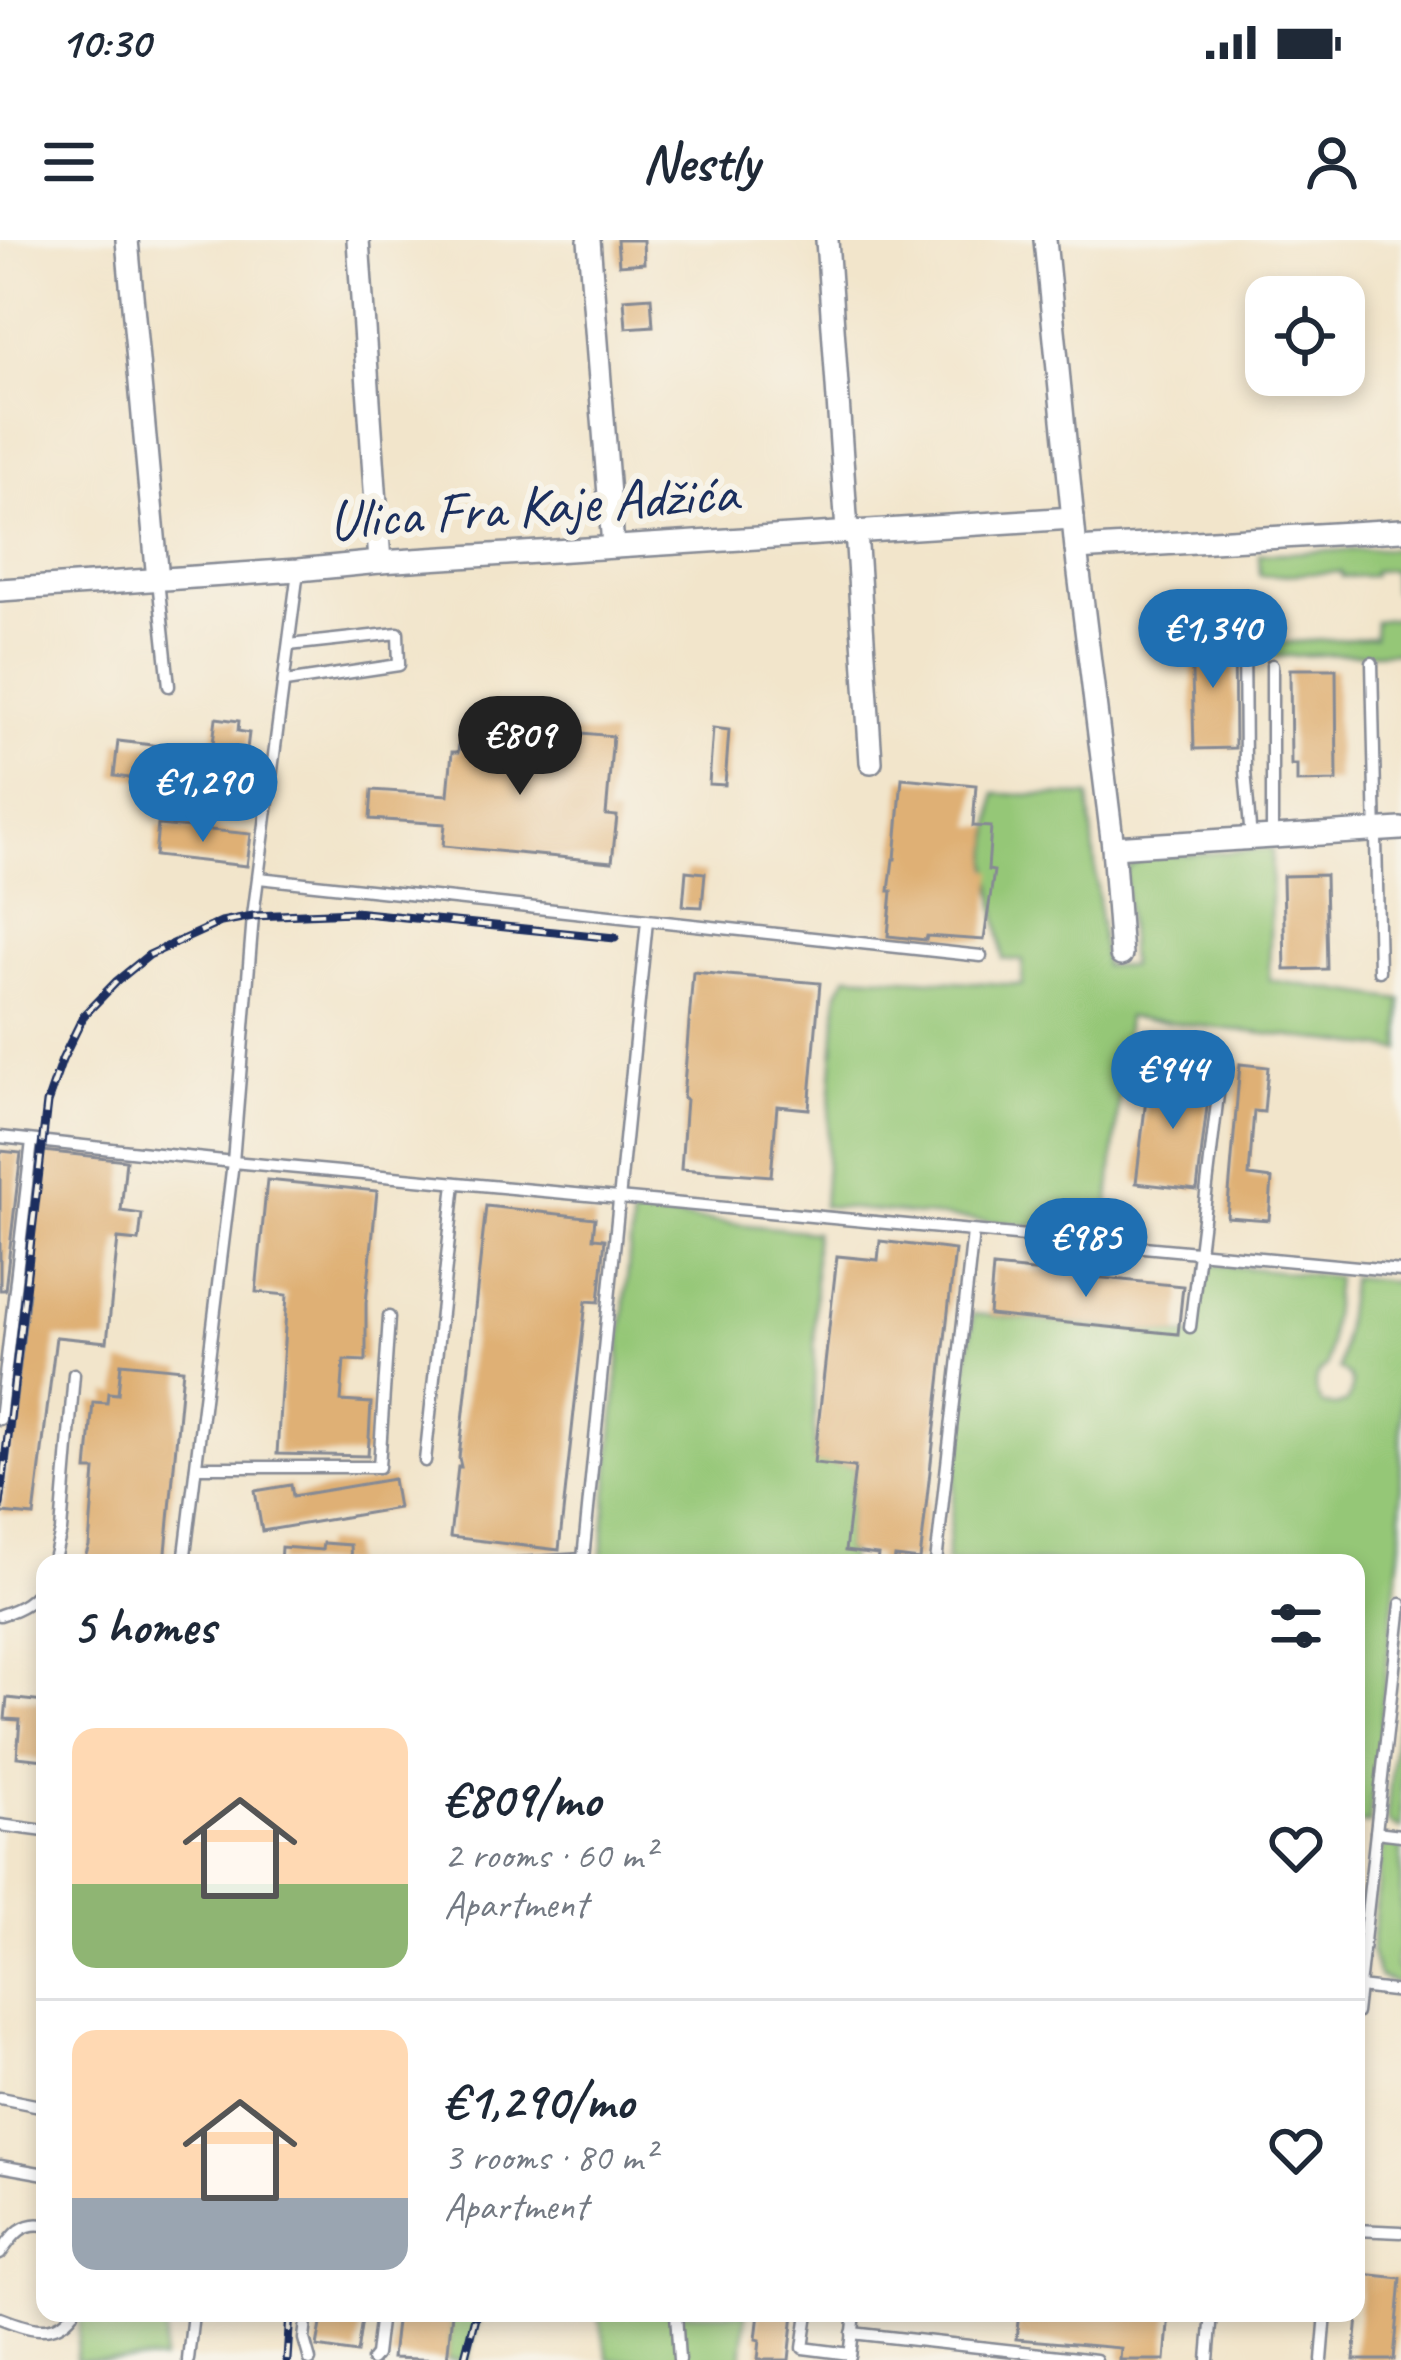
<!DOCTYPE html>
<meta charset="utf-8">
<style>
body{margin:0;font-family:Caveat,sans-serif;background:#f6f6f7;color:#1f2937;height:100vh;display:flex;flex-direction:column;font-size:45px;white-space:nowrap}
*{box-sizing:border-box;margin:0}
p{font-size:39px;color:#747a83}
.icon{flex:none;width:66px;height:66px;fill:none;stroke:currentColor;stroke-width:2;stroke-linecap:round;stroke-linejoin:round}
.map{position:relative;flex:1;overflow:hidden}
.drawer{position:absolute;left:36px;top:1314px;width:1329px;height:768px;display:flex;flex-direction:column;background:#fff;border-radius:24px;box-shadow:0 6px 18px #0003}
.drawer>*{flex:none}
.buttons{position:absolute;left:1245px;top:36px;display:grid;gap:24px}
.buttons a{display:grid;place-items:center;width:120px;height:120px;border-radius:24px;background:#fff;box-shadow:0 6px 18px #0003;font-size:60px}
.price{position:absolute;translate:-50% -102px;padding:0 27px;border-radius:42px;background:#1f6fb2;color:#fff;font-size:39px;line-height:78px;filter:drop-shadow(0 3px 6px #0008)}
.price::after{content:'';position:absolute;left:50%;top:72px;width:36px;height:27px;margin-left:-18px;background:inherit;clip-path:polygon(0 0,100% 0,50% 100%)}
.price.selected{background:#222;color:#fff}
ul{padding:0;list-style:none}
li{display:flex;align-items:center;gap:36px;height:300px;padding:0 36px}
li+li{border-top:3px solid #e0e1e3}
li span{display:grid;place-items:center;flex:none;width:336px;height:240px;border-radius:24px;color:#555}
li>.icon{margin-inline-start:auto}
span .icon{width:144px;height:144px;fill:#fffc;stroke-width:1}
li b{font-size:51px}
h2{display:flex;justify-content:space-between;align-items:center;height:144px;padding:0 36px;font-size:51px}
.status{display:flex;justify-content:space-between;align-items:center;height:84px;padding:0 60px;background:#fff;direction:ltr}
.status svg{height:33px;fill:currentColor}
header{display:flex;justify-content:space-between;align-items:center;height:156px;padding:0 36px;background:#fff;font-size:54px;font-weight:700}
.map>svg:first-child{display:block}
.green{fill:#95c777;stroke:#587b6a;stroke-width:3}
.building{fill:#dfb074}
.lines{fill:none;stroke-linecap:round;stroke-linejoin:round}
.service-casing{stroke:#868a94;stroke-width:15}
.minor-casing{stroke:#868a94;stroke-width:26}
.service{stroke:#fff;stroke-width:10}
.minor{stroke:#fff;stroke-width:21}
.rail-casing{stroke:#1b2f5e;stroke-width:9}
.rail{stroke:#f7f3e8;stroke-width:4.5;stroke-dasharray:14;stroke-linecap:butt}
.labels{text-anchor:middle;stroke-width:12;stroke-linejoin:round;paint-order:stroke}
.street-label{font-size:57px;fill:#1b2f5e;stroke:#f7f3e8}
</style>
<div class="status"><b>10:30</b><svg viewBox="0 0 49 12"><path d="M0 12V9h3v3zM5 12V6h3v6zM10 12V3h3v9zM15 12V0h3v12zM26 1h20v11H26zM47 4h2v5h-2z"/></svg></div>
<header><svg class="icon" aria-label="menu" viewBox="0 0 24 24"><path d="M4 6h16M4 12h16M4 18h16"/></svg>Nestly<svg class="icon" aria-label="person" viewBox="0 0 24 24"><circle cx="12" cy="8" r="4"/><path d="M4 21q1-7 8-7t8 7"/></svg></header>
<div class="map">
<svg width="1401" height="2120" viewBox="0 0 1401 2120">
<rect width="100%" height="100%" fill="#f7f3e8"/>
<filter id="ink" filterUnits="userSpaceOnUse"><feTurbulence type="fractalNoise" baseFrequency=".00833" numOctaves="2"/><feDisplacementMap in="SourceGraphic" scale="24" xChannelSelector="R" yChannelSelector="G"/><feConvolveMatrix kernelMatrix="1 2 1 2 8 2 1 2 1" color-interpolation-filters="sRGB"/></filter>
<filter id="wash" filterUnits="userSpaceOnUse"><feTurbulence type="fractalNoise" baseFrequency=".004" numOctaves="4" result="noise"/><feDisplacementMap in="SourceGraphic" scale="48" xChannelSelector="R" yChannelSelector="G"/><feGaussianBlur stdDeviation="2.7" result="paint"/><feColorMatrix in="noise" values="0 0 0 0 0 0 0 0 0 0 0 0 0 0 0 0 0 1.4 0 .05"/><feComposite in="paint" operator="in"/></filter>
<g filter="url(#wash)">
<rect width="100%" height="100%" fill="#f2e5cb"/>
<g class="green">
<path d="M1401,308V355L1393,351L1392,330L1373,331L1372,336L1342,337L1341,332L1260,336L1259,314Z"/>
<path d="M1398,378H1401V412L1263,417V404L1374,397L1375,381Z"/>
<path d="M995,554L1089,556L1104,726H1130L1125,635L1130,627L1148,617L1272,609L1269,740L1401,760V810L1127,777L1106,992L823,966L838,751L848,735L1022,745L1023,721L1003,719L989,622Z"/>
<path d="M633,973L815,992L814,1222L855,1227L845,1310L850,1312L848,1323H601Z"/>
<path d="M1207,1024L1336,1037L1327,1126C1312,1136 1312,1149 1322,1164L1336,1166L1347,1162C1355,1148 1354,1137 1339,1129L1351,1037L1401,1042V1300L1369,1584L1356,1582V1323H946L973,1074L1194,1096Z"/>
<path d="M1401,1469V1589L1390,1584L1387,1577L1394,1503Z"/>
<path d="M1395,1600L1401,1601V1707C1395,1715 1393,1727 1401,1734V1745L1379,1737L1371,1713L1382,1612L1385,1604Z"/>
<path d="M81,2073H168L162,2120H75Z"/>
<path d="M452,2073H482L467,2120H447Z"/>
<path d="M598,2073H746L742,2120H609Z"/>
</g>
<g id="blocks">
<g class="building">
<path d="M617,0H643L644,23L619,25Z"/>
<path d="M651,57L653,86L626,88L624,59Z"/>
<path d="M1234,394L1235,508L1194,509L1191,395Z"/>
<path d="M1290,429H1336L1337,541L1297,542V525H1291Z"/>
<path d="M216,478L239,481L238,491L249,493L247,509L236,508L232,544L185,538L184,545L114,536L118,501L212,512Z"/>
<path d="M713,488L729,490L725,545L709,544Z"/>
<path d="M552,490L613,496L606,575L617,576L612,622L443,606L445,584L370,579L372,550L448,555L452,512H458L460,497L551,506Z"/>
<path d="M902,538L976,545L973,586L991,587L988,630L994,631L984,700L927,696L926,700L888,696L892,651H889L893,619H895Z"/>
<path d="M158,585L251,594L247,626L155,616Z"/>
<path d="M686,631L705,633L702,667L683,666Z"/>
<path d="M1325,635L1327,729L1285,730L1283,636Z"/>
<path d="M693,732L820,743L809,869L777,866L771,936L681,929L686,859L683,858Z"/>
<path d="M1240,824L1268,827L1264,872L1254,871L1249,936L1272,939L1269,980L1227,977Z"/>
<path d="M1149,834L1210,842L1197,950L1136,943Z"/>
<path d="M0,911L21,913L5,1050H0Z"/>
<path d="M43,911L126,920L121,971L142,974L139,1001L118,999L107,1102L56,1097L34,1276L2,1273L29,1053L24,1052L40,915L43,916Z"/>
<path d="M267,940L377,951L366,1063V1121L344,1120L341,1161L371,1163L368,1216L277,1214L287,1055L256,1052Z"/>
<path d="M486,966L595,978L593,998L605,999L599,1062L586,1061L559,1310L450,1297L458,1227H461L459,1218Z"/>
<path d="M880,1001L955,1010L920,1320L895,1317L894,1323H877L878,1315L845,1311L855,1227L814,1223L837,1016L878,1020Z"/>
<path d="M993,1027L1183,1046L1178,1094L989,1075Z"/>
<path d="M121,1123L183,1129L165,1323H83L89,1306L95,1230H87L93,1162L107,1163L108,1153L118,1154Z"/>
<path d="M393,1239L398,1268L262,1291L255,1251L291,1245L293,1256Z"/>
<path d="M323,1303L350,1305L351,1323H280L281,1307L322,1310Z"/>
<path d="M7,1458L45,1462V1520L17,1517L20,1480L5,1479Z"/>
<path d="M1362,2034L1401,2038L1394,2120H1354Z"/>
<path d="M323,2073L362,2079L357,2113L317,2107Z"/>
<path d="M397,2073H452L447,2120L392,2118Z"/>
<path d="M759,2073H794L789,2120H758L760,2100L756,2099Z"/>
<path d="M1019,2073H1169L1165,2120H1120L1121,2108L1016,2099Z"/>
</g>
</g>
</g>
<g filter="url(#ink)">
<use href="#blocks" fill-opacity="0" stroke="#868a94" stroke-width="3"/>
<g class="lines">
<g class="service-casing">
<g id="service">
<path d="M158,340L169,446"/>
<path d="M1244,390L1245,531L1251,599"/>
<path d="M1372,423L1379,731"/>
<path d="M285,442L399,425L398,393L289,405"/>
<path d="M1272,596V425"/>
<path d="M259,638L981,716"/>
<path d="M0,897L233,922L1401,1031"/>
<path d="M1190,1087L1223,813"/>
<path d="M0,1179L32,901"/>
<path d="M425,1221L455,943"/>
<path d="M196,1227H379L389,1077"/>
<path d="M53,1323L61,1291L74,1134"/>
<path d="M184,1323L233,922L253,676L298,331"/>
<path d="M519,1323L583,1319L647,681"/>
<path d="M936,1323L973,992"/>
<path d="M0,1375C20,1369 35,1361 45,1343"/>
<path d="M0,1585L45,1591"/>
<path d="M1376,1592L1401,1595"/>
<path d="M1356,1747H1359L1401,1364"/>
<path d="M1356,1773L1359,1747L1401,1752"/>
<path d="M0,1858L45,1867"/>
<path d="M0,1926L45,1934"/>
<path d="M1356,1990L1401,1992"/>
<path d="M0,2014C12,1997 21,1981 45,1985"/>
<path d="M307,2073L304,2099L310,2120"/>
<path d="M676,2073L679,2120"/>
<path d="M808,2073L803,2108L850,2114"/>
<path d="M0,2078C26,2088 53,2099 73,2073"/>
<path d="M852,2093L1096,2120"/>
<path d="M850,2117L855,2073"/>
<path d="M188,2120L193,2073"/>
<path d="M372,2120L376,2115L381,2073"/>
<path d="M1208,2120L1212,2073"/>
<path d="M1322,2120L1326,2073"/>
</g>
</g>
<g class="minor-casing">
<g id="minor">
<path d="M127,0L158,340"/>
<path d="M358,0L380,322"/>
<path d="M589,0L613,306"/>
<path d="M827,0L847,291"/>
<path d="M1045,0L1076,309L1113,607L1121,715"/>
<path d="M856,291L871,522"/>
<path d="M1076,309L1401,290"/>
<path d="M0,350L298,330L380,322L1073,278"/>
<path d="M1113,607L1401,589"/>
</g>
</g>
<use href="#service" class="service"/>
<use href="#minor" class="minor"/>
<g class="rail-casing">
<g id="rail">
<path d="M0,1264L47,863L62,820L84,775L117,741L149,715L221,682L253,676L354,672L615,698"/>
<path d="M287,2120L290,2073"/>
<path d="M464,2120L476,2073"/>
</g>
</g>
<use href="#rail" class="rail"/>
</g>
</g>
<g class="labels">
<g class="street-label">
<text transform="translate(533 265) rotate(-4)" y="20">Ulica Fra Kaje Adžića</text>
</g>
</g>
</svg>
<div class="buttons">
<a><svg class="icon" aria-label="locate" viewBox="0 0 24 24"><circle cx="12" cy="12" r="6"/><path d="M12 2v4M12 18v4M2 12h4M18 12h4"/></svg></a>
</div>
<b class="price" style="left:1213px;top:451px">€1,340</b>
<b class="price selected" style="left:520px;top:558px">€809</b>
<b class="price" style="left:203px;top:605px">€1,290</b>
<b class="price" style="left:1173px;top:892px">€944</b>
<b class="price" style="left:1086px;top:1060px">€985</b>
<section class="drawer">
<h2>5 homes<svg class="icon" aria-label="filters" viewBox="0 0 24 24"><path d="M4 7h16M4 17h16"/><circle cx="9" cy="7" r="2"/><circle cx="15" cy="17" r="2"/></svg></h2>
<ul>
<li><span style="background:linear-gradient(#ffd9b3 65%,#8fb573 0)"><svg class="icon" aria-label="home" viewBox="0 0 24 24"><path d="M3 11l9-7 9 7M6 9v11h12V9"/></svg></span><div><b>€809/mo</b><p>2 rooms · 60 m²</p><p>Apartment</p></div><svg class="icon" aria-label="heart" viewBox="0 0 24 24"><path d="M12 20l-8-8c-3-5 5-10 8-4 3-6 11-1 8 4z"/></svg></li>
<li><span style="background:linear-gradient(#ffd9b3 70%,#9aa5b1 0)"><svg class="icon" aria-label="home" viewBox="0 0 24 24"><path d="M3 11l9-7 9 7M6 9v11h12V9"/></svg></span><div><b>€1,290/mo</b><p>3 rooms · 80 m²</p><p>Apartment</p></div><svg class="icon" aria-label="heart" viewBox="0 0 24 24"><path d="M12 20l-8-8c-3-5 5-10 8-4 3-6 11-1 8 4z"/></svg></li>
</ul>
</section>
</div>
